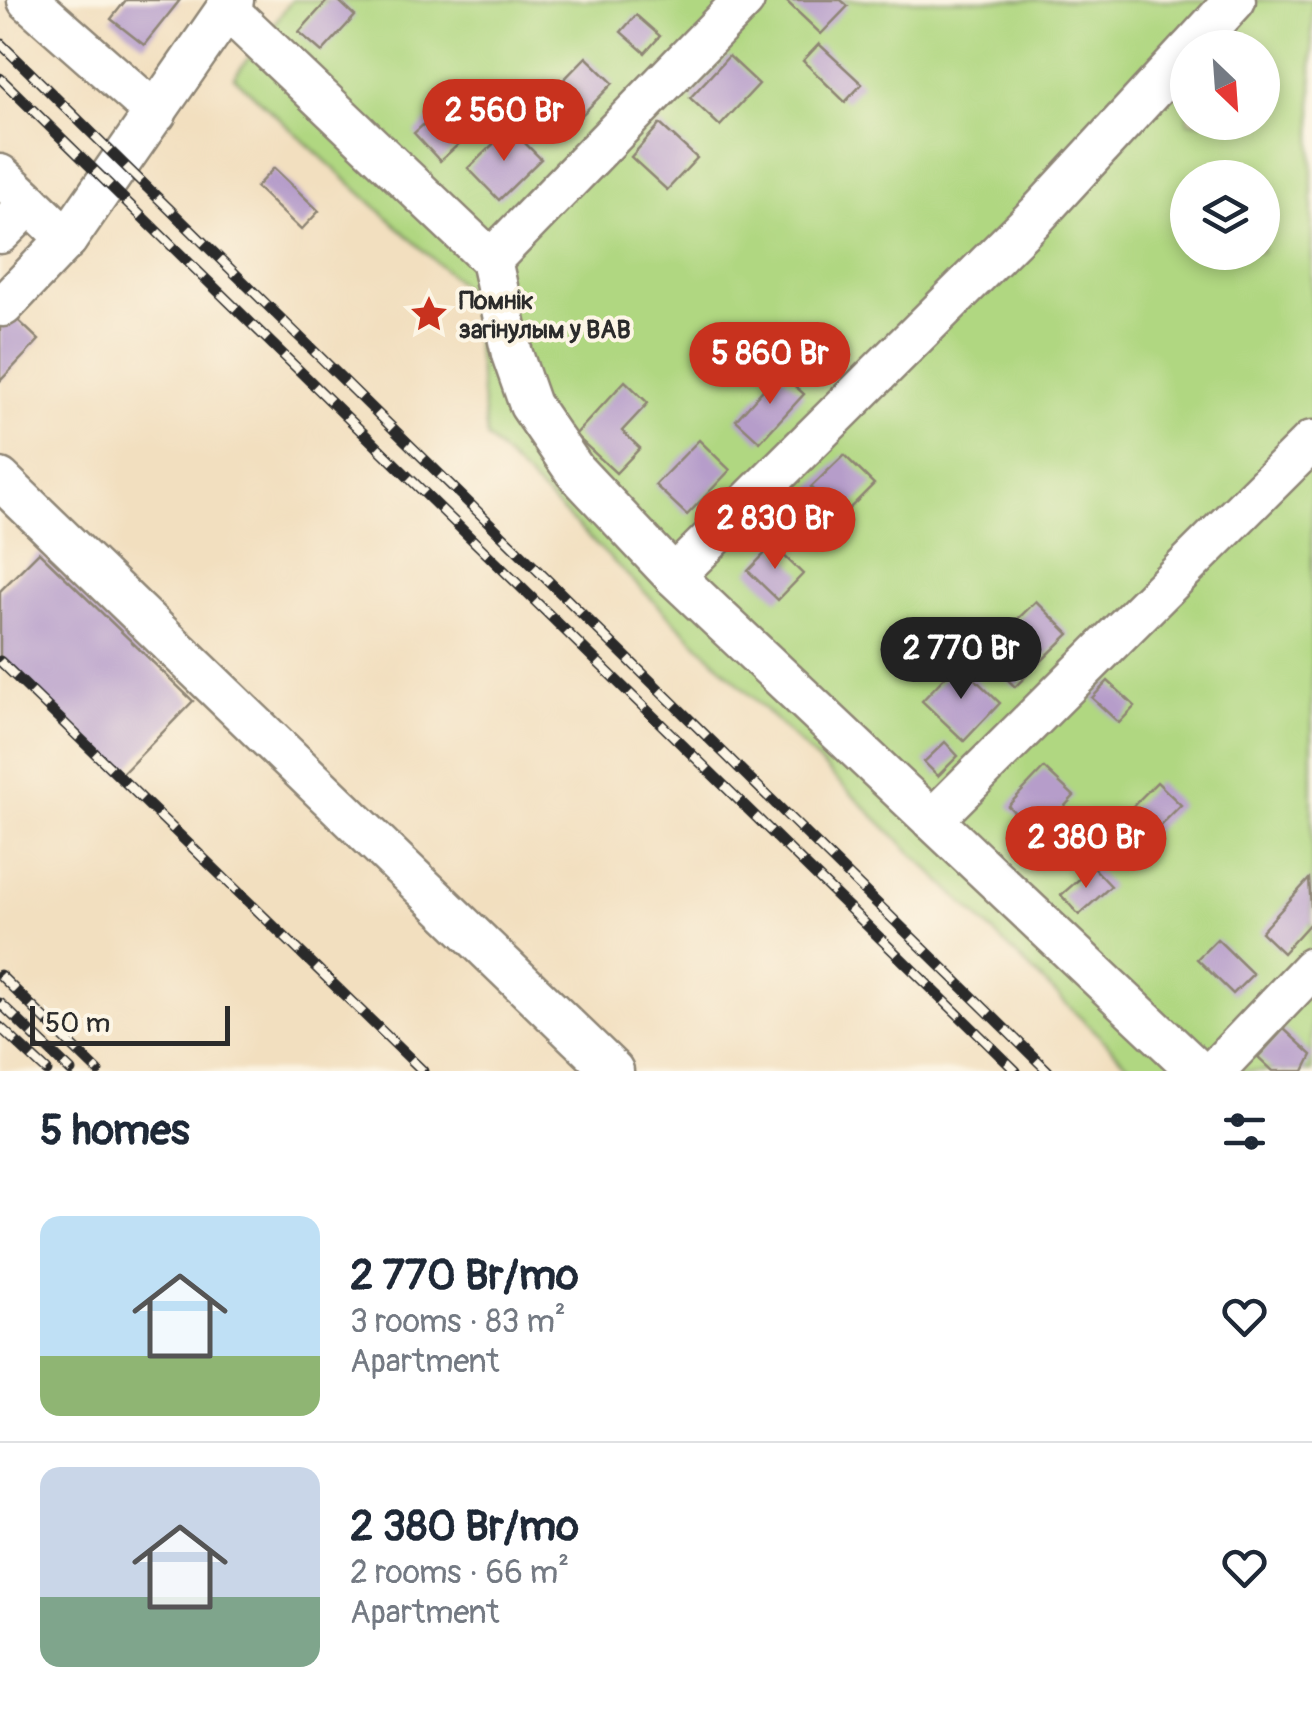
<!DOCTYPE html>
<meta charset="utf-8">
<style>
body{margin:0;font-family:Pangolin,sans-serif;background:#f2f2f3;color:#1f2937;height:100vh;display:flex;flex-direction:column;font-size:38px;white-space:nowrap}
*{box-sizing:border-box;margin:0}
p{font-size:32px;color:#747a83}
.icon{flex:none;width:55px;height:55px;fill:none;stroke:currentColor;stroke-width:2;stroke-linecap:round;stroke-linejoin:round}
.map{position:relative;height:1071px;overflow:hidden}
.details{display:flex;flex-direction:column;background:#fff;flex:1}
.details>*{flex:none}
.needle{width:65px;rotate:155deg}
.buttons{position:absolute;left:1170px;top:30px;display:grid;gap:20px}
.buttons a{display:grid;place-items:center;width:110px;height:110px;border-radius:50%;background:#fff;box-shadow:0 5px 15px #0003;font-size:50px}
.scale{position:absolute;left:30px;bottom:25px;width:200px;box-sizing:border-box;padding-left:10px;border:5px solid #2b2b2b;border-top:0;font-size:28px;line-height:35px;white-space:nowrap;color:#2b2b2b;-webkit-text-stroke:8px #fcf5e5;paint-order:stroke}
.price{position:absolute;translate:-50% -85px;padding:0 22px;border-radius:35px;background:#c8321e;color:#fff;font-size:32px;line-height:65px;filter:drop-shadow(0 2px 5px #0008)}
.price::after{content:'';position:absolute;left:50%;top:60px;width:30px;height:22px;margin-left:-15px;background:inherit;clip-path:polygon(0 0,100% 0,50% 100%)}
.price.on{background:#222;color:#fff}
ul{padding:0;list-style:none}
li{display:flex;align-items:center;gap:30px;height:250px;padding:0 40px}
li+li{border-top:2px solid #e0e1e3}
li span{display:grid;place-items:center;flex:none;width:280px;height:200px;border-radius:20px;color:#555}
li>.icon{margin-inline-start:auto}
span .icon{width:120px;height:120px;fill:#fffc;stroke-width:1}
li b{font-size:42px}
h2{display:flex;justify-content:space-between;align-items:center;height:120px;padding:0 40px;font-size:42px}
.map>svg:first-child{display:block}
.garden{fill:#b0d781;stroke:#6e8156;stroke-width:2.5;fill-rule:evenodd}
.building{fill:#b69dca}
.lines{fill:none;stroke-linecap:round;stroke-linejoin:round}
.minor-casing{stroke:#8e8575;stroke-width:45}
.minor{stroke:#fff;stroke-width:40}
.rail-casing{stroke:#2b2b2b;stroke-width:11}
.rail{stroke:#fcf5e5;stroke-width:8;stroke-dasharray:22;stroke-linecap:butt}
.labels{text-anchor:middle;stroke-width:8;stroke-linejoin:round;paint-order:stroke}
.poi-label{font-size:25px;font-weight:bold;fill:#2b2b2b;stroke:#fcf5e5;text-anchor:start}
</style>
<div class="map">
<svg width="1312" height="1071" viewBox="0 0 1312 1071">
<rect width="100%" height="100%" fill="#fcf5e5"/>
<filter id="ink" filterUnits="userSpaceOnUse"><feTurbulence type="fractalNoise" baseFrequency=".01" numOctaves="2"/><feDisplacementMap in="SourceGraphic" scale="20" xChannelSelector="R" yChannelSelector="G"/><feConvolveMatrix kernelMatrix="1 2 1 2 8 2 1 2 1" color-interpolation-filters="sRGB"/></filter>
<filter id="wash" filterUnits="userSpaceOnUse"><feTurbulence type="fractalNoise" baseFrequency=".0048" numOctaves="4" result="noise"/><feDisplacementMap in="SourceGraphic" scale="40" xChannelSelector="R" yChannelSelector="G"/><feGaussianBlur stdDeviation="2.25" result="paint"/><feColorMatrix in="noise" values="0 0 0 0 0 0 0 0 0 0 0 0 0 0 0 0 0 1.4 0 .05"/><feComposite in="paint" operator="in"/></filter>
<g filter="url(#wash)">
<rect width="100%" height="100%" fill="#f2dfbf"/>
<path class="garden" d="M292,0H1312V1071H1135L487,438L470,293L234,77ZM1188,48H1262V122H1188ZM1188,178H1262V252H1188Z"/>
<g id="blocks">
<g class="building">
<path d="M126,0H180L144,45L111,19Z"/>
<path d="M328,0H338L355,16L322,52L299,32Z"/>
<path d="M785,0H841L848,6L821,34Z"/>
<path d="M636,15L660,36L645,53L621,32Z"/>
<path d="M819,44L862,84L845,102L803,61Z"/>
<path d="M729,56L759,84L720,126L690,98Z"/>
<path d="M586,57L613,83L572,125L545,99Z"/>
<path d="M513,89L543,122L525,138L495,105Z"/>
<path d="M434,115L460,143L440,161L414,133Z"/>
<path d="M660,124L697,158L667,190L631,157Z"/>
<path d="M510,128L541,159L499,200L468,168Z"/>
<path d="M274,168L319,211L301,230L256,187Z"/>
<path d="M0,303L39,340L0,381Z"/>
<path d="M779,372L804,394L760,442L736,420Z"/>
<path d="M625,381L648,403L622,431L640,448L616,473L575,435Z"/>
<path d="M699,440L730,470L687,515L655,485Z"/>
<path d="M844,455L874,484L841,517L811,487Z"/>
<path d="M773,545L803,574L778,600L748,571Z"/>
<path d="M39,552L193,701L122,774L0,656V591Z"/>
<path d="M1036,601L1069,634L1015,687L982,654Z"/>
<path d="M958,663L1000,703L964,741L922,701Z"/>
<path d="M1108,681L1135,706L1119,723L1092,698Z"/>
<path d="M945,742L958,756L938,776L924,762Z"/>
<path d="M1044,768L1074,796L1038,835L1008,806Z"/>
<path d="M1157,782L1181,805L1147,839L1124,815Z"/>
<path d="M1093,867L1111,886L1079,915L1061,895Z"/>
<path d="M1309,879L1312,921L1283,953L1261,932Z"/>
<path d="M1217,939L1253,974L1233,994L1197,959Z"/>
<path d="M1284,1029L1312,1055L1304,1071H1273L1258,1057Z"/>
</g>
</g>
</g>
<g filter="url(#ink)">
<use href="#blocks" fill-opacity="0" stroke="#8e8575" stroke-width="2.5"/>
<g class="lines">
<g class="minor-casing">
<g id="minor">
<path d="M28,0L156,113"/>
<path d="M227,9L491,260L512,354L530,405L575,471L674,576L1198,1071"/>
<path d="M1191,48L1235,0"/>
<path d="M0,175L30,203"/>
<path d="M0,233L30,203L67,239"/>
<path d="M491,260L744,0"/>
<path d="M3,306L67,239L233,0"/>
<path d="M0,479L613,1071"/>
<path d="M674,576L1037,215L1188,51"/>
<path d="M932,820L1312,441"/>
<path d="M1214,1071L1312,968"/>
</g>
</g>
<use href="#minor" class="minor"/>
<g class="rail-casing">
<g id="rail">
<path d="M0,43L1048,1071"/>
<path d="M0,78L1016,1071"/>
<path d="M0,661L423,1071"/>
<path d="M0,975L98,1071"/>
<path d="M0,1003L71,1071"/>
<path d="M0,1027L47,1071"/>
</g>
</g>
<use href="#rail" class="rail"/>
</g>
</g>
<defs>
<g id="sight-bare" transform="scale(3)"><path d="M0-6L1.8-2.2L6-1.7L2.9 1.2L3.7 5.4L0 3.3L-3.7 5.4L-2.9 1.2L-6-1.7L-1.8-2.2Z" fill="#c8321e" stroke="#fcf5e5" stroke-width="2.5" paint-order="stroke"/></g>
</defs>
<g fill-rule="evenodd">
<use href="#sight-bare" x="429" y="314"/>
</g>
<g class="labels">
<g class="poi-label">
<text x="459" y="309">Помнік<tspan x="459" dy="29">загінулым у ВАВ</tspan></text>
</g>
</g>
</svg>
<div class="buttons">
<a><svg class="needle" viewBox="-14 -14 28 28"><path d="M0-13l5 13h-10z" fill="#e53935"/><path d="M0 13l5-13h-10z" fill="#747a83"/></svg></a>
<a><svg class="icon" aria-label="layers" viewBox="0 0 24 24"><path d="M12 4l9 5-9 5-9-5zM3 14l9 5 9-5"/></svg></a>
</div>
<div class="scale">50 m</div>
<b class="price" style="left:504px;top:164px">2 560 Br</b>
<b class="price" style="left:770px;top:407px">5 860 Br</b>
<b class="price" style="left:775px;top:572px">2 830 Br</b>
<b class="price on" style="left:961px;top:702px">2 770 Br</b>
<b class="price" style="left:1086px;top:891px">2 380 Br</b>
</div>
<section class="details">
<h2>5 homes<svg class="icon" aria-label="filters" viewBox="0 0 24 24"><path d="M4 7h16M4 17h16"/><circle cx="9" cy="7" r="2"/><circle cx="15" cy="17" r="2"/></svg></h2>
<ul>
<li><span style="background:linear-gradient(#bfe0f5 70%,#8fb573 0)"><svg class="icon" aria-label="home" viewBox="0 0 24 24"><path d="M3 11l9-7 9 7M6 9v11h12V9"/></svg></span><div><b>2 770 Br/mo</b><p>3 rooms · 83 m²</p><p>Apartment</p></div><svg class="icon" aria-label="heart" viewBox="0 0 24 24"><path d="M12 20l-8-8c-3-5 5-10 8-4 3-6 11-1 8 4z"/></svg></li>
<li><span style="background:linear-gradient(#c9d6e8 65%,#7fa58c 0)"><svg class="icon" aria-label="home" viewBox="0 0 24 24"><path d="M3 11l9-7 9 7M6 9v11h12V9"/></svg></span><div><b>2 380 Br/mo</b><p>2 rooms · 66 m²</p><p>Apartment</p></div><svg class="icon" aria-label="heart" viewBox="0 0 24 24"><path d="M12 20l-8-8c-3-5 5-10 8-4 3-6 11-1 8 4z"/></svg></li>
</ul>
</section>
